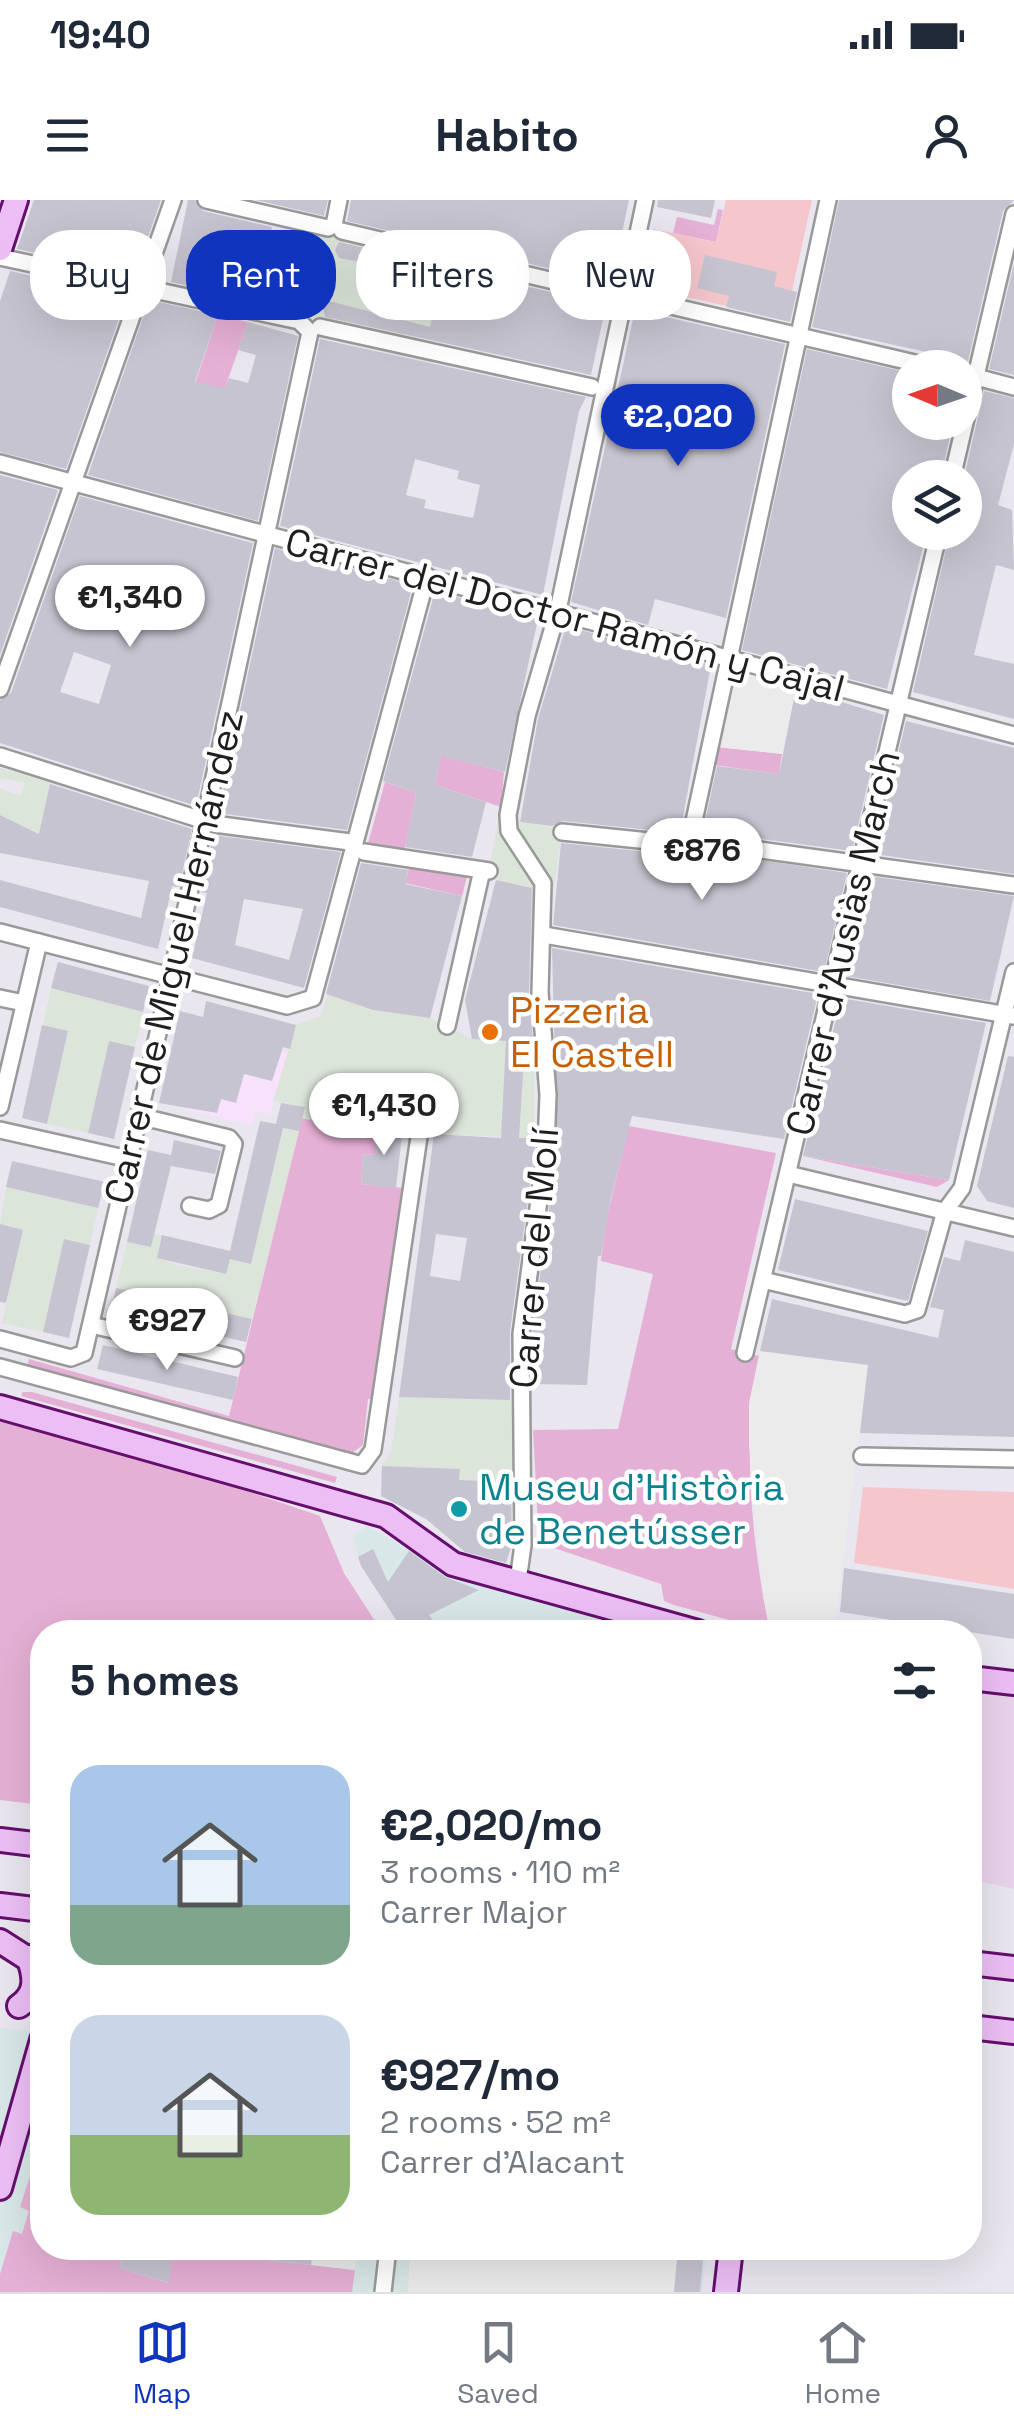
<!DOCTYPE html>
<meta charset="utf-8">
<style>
body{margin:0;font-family:"Space Grotesk",sans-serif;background:#f6f6f7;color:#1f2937;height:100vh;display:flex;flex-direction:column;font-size:38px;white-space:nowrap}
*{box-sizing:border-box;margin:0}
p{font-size:32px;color:#747a83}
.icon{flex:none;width:55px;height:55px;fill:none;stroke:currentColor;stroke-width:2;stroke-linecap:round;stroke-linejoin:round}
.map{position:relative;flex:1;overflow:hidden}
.sheet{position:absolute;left:30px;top:1420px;width:952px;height:640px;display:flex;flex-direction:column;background:#fff;border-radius:40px;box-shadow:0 10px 40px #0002}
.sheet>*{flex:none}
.top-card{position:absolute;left:30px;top:30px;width:955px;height:90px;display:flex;gap:20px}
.needle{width:65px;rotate:272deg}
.tools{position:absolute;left:892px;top:150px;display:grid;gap:20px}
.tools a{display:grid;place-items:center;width:90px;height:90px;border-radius:50%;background:#fff;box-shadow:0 10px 40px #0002;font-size:50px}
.price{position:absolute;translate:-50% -85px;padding:0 22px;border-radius:35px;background:#fff;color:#222;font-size:32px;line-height:65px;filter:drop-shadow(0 2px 5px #0008)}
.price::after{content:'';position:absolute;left:50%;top:60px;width:30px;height:22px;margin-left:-15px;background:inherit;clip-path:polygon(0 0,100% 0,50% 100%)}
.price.active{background:#1034be;color:#fff}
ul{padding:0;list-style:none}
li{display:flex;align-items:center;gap:30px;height:250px;padding:0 40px}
li span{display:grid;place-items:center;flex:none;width:280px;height:200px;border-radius:30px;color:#555}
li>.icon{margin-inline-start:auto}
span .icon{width:120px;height:120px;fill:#fffc;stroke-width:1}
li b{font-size:42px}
h2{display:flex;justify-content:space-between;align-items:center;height:120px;padding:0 40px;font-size:42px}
.chip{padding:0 35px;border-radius:40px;background:#fff;box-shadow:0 10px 40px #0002;font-size:35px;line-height:90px}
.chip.active{background:#1034be;color:#fff}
.status{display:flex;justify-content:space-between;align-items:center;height:70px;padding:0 50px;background:#fff;direction:ltr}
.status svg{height:28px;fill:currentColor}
header{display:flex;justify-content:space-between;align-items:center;height:130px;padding:0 40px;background:#fff;font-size:45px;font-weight:600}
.tab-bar{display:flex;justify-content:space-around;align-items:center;height:140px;border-top:2px solid #e0e1e3;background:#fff;font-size:28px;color:#747a83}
.tab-bar a{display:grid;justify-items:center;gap:5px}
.tab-bar .active{color:#1034be}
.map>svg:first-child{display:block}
.industrial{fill:#d8e7e7}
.education{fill:#f7e1fd}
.farmland{fill:#e9d3ec}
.grass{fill:#e5b0d5}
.park{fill:#f5c6cc}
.parking{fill:#ebebeb}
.plaza{fill:#dce5da}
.building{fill:#c7c4d1;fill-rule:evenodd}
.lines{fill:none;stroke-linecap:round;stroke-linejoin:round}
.street-casing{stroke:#999;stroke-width:20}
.secondary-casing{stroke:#650e6e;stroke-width:28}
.street{stroke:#fff;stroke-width:15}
.secondary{stroke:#ecbef5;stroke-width:22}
.food-dot{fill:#e8710a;stroke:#fff;stroke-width:4}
.culture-dot{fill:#0f9aa8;stroke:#fff;stroke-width:4}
.labels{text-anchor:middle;stroke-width:9;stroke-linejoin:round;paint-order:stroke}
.street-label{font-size:38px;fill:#1f1f1f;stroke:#fff}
.food-label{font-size:38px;fill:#c56008;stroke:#fff;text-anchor:start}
.culture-label{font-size:38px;fill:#0d838f;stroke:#fff;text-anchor:start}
</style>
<div class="status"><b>19:40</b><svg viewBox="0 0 49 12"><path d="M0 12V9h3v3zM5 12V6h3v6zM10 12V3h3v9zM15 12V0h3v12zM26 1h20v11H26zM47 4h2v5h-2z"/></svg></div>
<header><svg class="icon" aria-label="menu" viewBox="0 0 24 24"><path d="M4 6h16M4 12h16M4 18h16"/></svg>Habito<svg class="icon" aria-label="person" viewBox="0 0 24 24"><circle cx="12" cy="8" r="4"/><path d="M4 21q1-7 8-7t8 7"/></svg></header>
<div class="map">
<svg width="1014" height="2092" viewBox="0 0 1014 2092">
<rect width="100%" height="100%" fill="#eae6ef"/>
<g class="industrial">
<path d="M367,1326L439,1366L656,1432H404L361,1366L353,1336Z"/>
<path d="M0,1828L42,1832V2048H707L702,2092H0Z"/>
</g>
<path class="education" d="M205,832L289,854L270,914L254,911L251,925L187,910Z"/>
<path class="farmland" d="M970,1490L1014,1494V1689L970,1679Z"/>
<g class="grass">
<path d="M718,9L723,10L716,42L673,33L677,17L714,25Z"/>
<path d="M218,115L248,122L225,188L189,202Z"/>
<path d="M717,547L782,554L779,574L714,565Z"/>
<path d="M441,555L504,572L501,607L435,585Z"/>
<path d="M385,582L416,593L404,653L367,647Z"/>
<path d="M410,664L468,673L462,696L405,683Z"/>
<path d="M302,918L377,934L376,955L363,954L361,984L403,988L375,1199H368L363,1245L349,1255L27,1168L29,1159L229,1216Z"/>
<path d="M629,926L776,953L731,1149L759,1156C741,1240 752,1347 770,1431L674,1405L664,1401L661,1384L539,1343L533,1230L618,1229L653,1074L601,1061L606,1020Z"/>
<path d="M803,956L949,980L937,987Z"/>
<path d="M23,1192H32L337,1277L335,1283L21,1196Z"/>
<path d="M0,1219L203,1276L320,1316L344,1373L382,1432H42V1605L0,1600Z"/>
<path d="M35,1961L42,1963V2048H122L120,2068L168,2083L172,2049L355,2070L352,2092H0V2074L13,2031L22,2034L29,2011L20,2007Z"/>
</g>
<g class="park">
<path d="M726,0H812L792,91L764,84L731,87L727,106L645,88L642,82L653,29L716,42Z"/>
<path d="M863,1287L1014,1292V1389L854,1363Z"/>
</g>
<g class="parking">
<path d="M734,470L797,487L782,554L718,547Z"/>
<path d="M760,1151L868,1165L834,1432L770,1431L763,1396L749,1245V1203Z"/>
<path d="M313,2048H357L355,2070L311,2065Z"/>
<path d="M410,2048H678L674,2092H408Z"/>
</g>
<g class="plaza">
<path d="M346,23L457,48L453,66L427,59L425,64L452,71L438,138L411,132L410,136L437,143L432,163L321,138L315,117L303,113L305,100L290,97L302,43L316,46L319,34L337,35Z"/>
<path d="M0,568L51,583L43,635L0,615V588L20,596L25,583L0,578Z"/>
<path d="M501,607L503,633L534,677L538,744L525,742L533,688L487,678Z"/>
<path d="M512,621L563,628L549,721L547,673L513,630Z"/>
<path d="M51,788L143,812L135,847L109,841L88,933L47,924L68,832L43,825Z"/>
<path d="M328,795L373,810L430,818L472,839L535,842L534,938L434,934L379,923L377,934L302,918L305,907L273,901L296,825L320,816Z"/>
<path d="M283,928L299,931L252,1119L116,1088L127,1042L150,1047L153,1033L162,1035L157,1058L177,1065L226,1074L230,1059L251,1064Z"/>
<path d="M6,987L98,1008L90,1045L64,1040L43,1132L2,1123L23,1031L0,1024Z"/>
<path d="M399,1197L511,1200L513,1282L459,1280V1269L382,1266L391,1252Z"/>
</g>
<g class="building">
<path d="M34,0H161L135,74L17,49Z"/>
<path d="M188,0H195L203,11L272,27L270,36L302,44L290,97L258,90L256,100L171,82Z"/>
<path d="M256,0H328L324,16Z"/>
<path d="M351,0H629L611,83L347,21Z"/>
<path d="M658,0H715L711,18L657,7Z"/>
<path d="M839,0H1014L1003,11L968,161L812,127Z"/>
<path d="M339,42L606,105L591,175L325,117L323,107L329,101L430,127L441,77L339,58L335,50Z"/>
<path d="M705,55L777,72L774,86L797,92L790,122L726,107L729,96L697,88Z"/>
<path d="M1014,63V175L989,169Z"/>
<path d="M10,71L127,96L66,269L0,252V101Z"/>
<path d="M149,100L218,115L195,182L225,188L229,178L248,183L256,155L238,150L248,122L298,136L258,321L88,275Z"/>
<path d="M635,110L785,144L726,418L655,399L648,425L571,402Z"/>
<path d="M320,139L586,197L579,211L543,395L280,326ZM415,259L459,271L457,279L480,285L473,318L424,308L426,300L406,295Z"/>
<path d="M807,149L910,173V222H953L941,278H910V332H927L887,489L742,450Z"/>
<path d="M984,191L1014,198V244L998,305L1012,310L1014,370L996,365L974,455L1014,464V519L913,492L950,332H965L964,278Z"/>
<path d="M0,275L58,290L0,455Z"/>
<path d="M80,296L253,343L196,606L0,543V500L11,493ZM74,452L111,465L99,504L60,492Z"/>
<path d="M275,348L413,385L347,630L218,613Z"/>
<path d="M435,391L538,419L505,572L441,556L435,585L486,602L472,657L405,647L416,593L383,581Z"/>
<path d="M566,426L711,465L680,633L563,621L552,626L520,622L538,519Z"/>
<path d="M796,488L884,515L852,651L703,631L717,566L779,574Z"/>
<path d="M906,521L1014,548V674L874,654Z"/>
<path d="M50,584L192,629L179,687L172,686L158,749L0,707V680L141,718L149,681L0,653V615L39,634Z"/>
<path d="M213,635L341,652L304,788L192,758L207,693L201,692ZM244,699L303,709L289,760L235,745Z"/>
<path d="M561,643L677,655L688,649L847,673L824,772L553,725Z"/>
<path d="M361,663L408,670L405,684L462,696L430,818L373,810L326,794Z"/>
<path d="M869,676L1014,696L990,801L846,776Z"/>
<path d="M496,680L532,688L529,792L533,842L525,841L519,938H534L535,947L510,1132V1200L399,1197L434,934L501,938L506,841L472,839L465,800ZM436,1034L467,1038L460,1081L430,1076Z"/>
<path d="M552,748L818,794L784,939L632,916L610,1002L601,1056H598L587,1185L533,1184L532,1135L557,948Z"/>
<path d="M58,762L149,786L143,812L51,788Z"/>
<path d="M841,798L986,823L949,980L803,956Z"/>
<path d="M206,801L296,825L290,849L283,847L272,881L244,874L236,903L221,899L217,913L159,903L180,811L203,817Z"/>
<path d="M42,825L68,831L47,924L22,918Z"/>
<path d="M109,841L135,847L114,939L88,933Z"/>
<path d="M1008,856L1014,857V1008L987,1001L977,986Z"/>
<path d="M281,903L305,907L299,931L283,928L251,1064L230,1059L226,1074L157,1058L162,1035L230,1051L260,921L276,924Z"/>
<path d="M378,923L403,926L396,988L361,984L363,954L376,955Z"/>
<path d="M174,940L221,951L215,974L171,966L151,1047L127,1042L148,950L171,955Z"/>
<path d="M12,961L105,982L98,1008L6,987Z"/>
<path d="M795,999L928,1031L908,1101L778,1070Z"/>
<path d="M0,1024L23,1030L6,1103L0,1102Z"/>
<path d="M64,1039L90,1045L69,1138L43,1132Z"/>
<path d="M965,1040L1014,1052V1237L860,1233L868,1165L760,1151L772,1099L938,1138L944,1110L930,1107L944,1057L960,1061Z"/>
<path d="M116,1088L252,1119L246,1142L111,1111Z"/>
<path d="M103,1145L238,1177L233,1200L97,1169Z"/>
<path d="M382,1266L460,1269L459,1280L511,1282L512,1344L506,1363L465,1352L426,1319L381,1296Z"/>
<path d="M373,1349L388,1382L409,1351L445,1377L479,1390L429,1415L442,1432H404L361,1366L358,1357Z"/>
<path d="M844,1368L1014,1394V1439L840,1412Z"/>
<path d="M122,2048H173L169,2083L120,2068Z"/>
<path d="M253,2048H313L311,2065L253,2058Z"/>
<path d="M678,2048H704L700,2092H674Z"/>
</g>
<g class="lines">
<g class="street-casing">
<g id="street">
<path d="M206,0L328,28L334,25L339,0"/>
<path d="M828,0L691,635L695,641L1014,685"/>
<path d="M342,31L613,95"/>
<path d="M0,57L299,121L310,132L171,777L84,1153L71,1158L0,1139"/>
<path d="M624,95L936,168"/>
<path d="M320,127L592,187"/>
<path d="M965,174L1014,187"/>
<path d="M0,263L1014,535"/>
<path d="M952,278L1014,14"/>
<path d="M0,489L173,0"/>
<path d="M0,556L205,621"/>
<path d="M214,624L350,642"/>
<path d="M562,632L678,644"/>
<path d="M364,652L489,671"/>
<path d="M0,732L287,806L313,798L427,376"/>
<path d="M544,735L1013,816"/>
<path d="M0,798L24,803"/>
<path d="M447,826L482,670"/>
<path d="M0,907L39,742"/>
<path d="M139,916L229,938L234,944L219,1005L209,1010L190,1006"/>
<path d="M0,930L129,959"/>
<path d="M788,974L1014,1028"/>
<path d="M763,1080L905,1114L917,1110L945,1011L962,988L1014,772"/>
<path d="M91,1125L235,1158"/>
<path d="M745,1153L939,332"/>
<path d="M0,1167L362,1265L373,1250L420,930"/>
<path d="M862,1256L1014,1259"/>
<path d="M518,1381L523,1345L521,1134L546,948L548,895L540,792L543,683L509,631L508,615L527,516L558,410L645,0"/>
<path d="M383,2092L388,2048"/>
</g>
</g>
<g class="secondary-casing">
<g id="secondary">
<path d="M0,49L16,0"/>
<path d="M0,1207L386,1316L453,1364L698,1432"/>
<path d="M970,1478L1014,1483"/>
<path d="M0,1640L42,1645"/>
<path d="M0,1705L42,1710"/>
<path d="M0,1741L39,1766"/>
<path d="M970,1763L1014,1768"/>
<path d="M19,1806C38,1793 35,1776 28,1757"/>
<path d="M970,1827L1014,1832"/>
<path d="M0,1988L42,1840"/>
<path d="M726,2092L731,2048"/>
</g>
</g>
<use href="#street" class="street"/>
<use href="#secondary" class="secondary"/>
</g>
<circle class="food-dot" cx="490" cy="832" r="10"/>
<circle class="culture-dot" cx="459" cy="1309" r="10"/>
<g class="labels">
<g class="street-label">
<text transform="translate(565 415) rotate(15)" y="13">Carrer del Doctor Ramón y Cajal</text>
<text transform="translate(843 743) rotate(-77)" y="13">Carrer d'Ausiàs March</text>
<text transform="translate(174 757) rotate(-77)" y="13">Carrer de Miguel Hernández</text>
<text transform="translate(534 1058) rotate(-85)" y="13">Carrer del Molí</text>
</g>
<g class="food-label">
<text x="510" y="823">Pizzeria<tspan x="510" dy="44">El Castell</tspan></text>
</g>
<g class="culture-label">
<text x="479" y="1300">Museu d'Història<tspan x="479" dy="44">de Benetússer</tspan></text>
</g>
</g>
</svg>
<div class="tools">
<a><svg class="needle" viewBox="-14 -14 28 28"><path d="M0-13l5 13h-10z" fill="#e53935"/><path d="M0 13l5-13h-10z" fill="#747a83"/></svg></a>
<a><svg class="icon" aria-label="layers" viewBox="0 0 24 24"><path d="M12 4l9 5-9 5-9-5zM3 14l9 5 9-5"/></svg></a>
</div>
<b class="price active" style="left:678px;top:269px">€2,020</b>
<b class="price" style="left:130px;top:450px">€1,340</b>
<b class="price" style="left:702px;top:703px">€876</b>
<b class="price" style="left:384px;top:958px">€1,430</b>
<b class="price" style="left:167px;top:1173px">€927</b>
<div class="top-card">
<a class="chip">Buy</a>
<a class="chip active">Rent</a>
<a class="chip">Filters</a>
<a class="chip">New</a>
</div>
<section class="sheet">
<h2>5 homes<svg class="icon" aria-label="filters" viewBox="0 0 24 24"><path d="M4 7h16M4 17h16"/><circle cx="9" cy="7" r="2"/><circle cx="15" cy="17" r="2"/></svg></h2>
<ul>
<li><span style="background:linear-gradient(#a9c7e8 70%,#7fa58c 0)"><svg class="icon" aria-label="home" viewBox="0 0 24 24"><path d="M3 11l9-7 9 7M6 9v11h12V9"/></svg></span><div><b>€2,020/mo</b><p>3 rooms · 110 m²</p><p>Carrer Major</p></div></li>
<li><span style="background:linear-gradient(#c9d6e8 60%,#8fb573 0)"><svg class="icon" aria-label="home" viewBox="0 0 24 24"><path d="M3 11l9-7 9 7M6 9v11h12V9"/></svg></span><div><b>€927/mo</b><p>2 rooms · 52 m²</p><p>Carrer d'Alacant</p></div></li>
</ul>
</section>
</div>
<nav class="tab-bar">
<a class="active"><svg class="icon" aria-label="map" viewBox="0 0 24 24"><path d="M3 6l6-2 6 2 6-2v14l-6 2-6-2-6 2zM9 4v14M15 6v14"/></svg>Map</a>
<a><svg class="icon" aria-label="saved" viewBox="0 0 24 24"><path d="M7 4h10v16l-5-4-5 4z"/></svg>Saved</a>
<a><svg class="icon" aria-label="home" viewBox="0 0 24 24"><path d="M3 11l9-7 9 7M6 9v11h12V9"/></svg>Home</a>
</nav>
